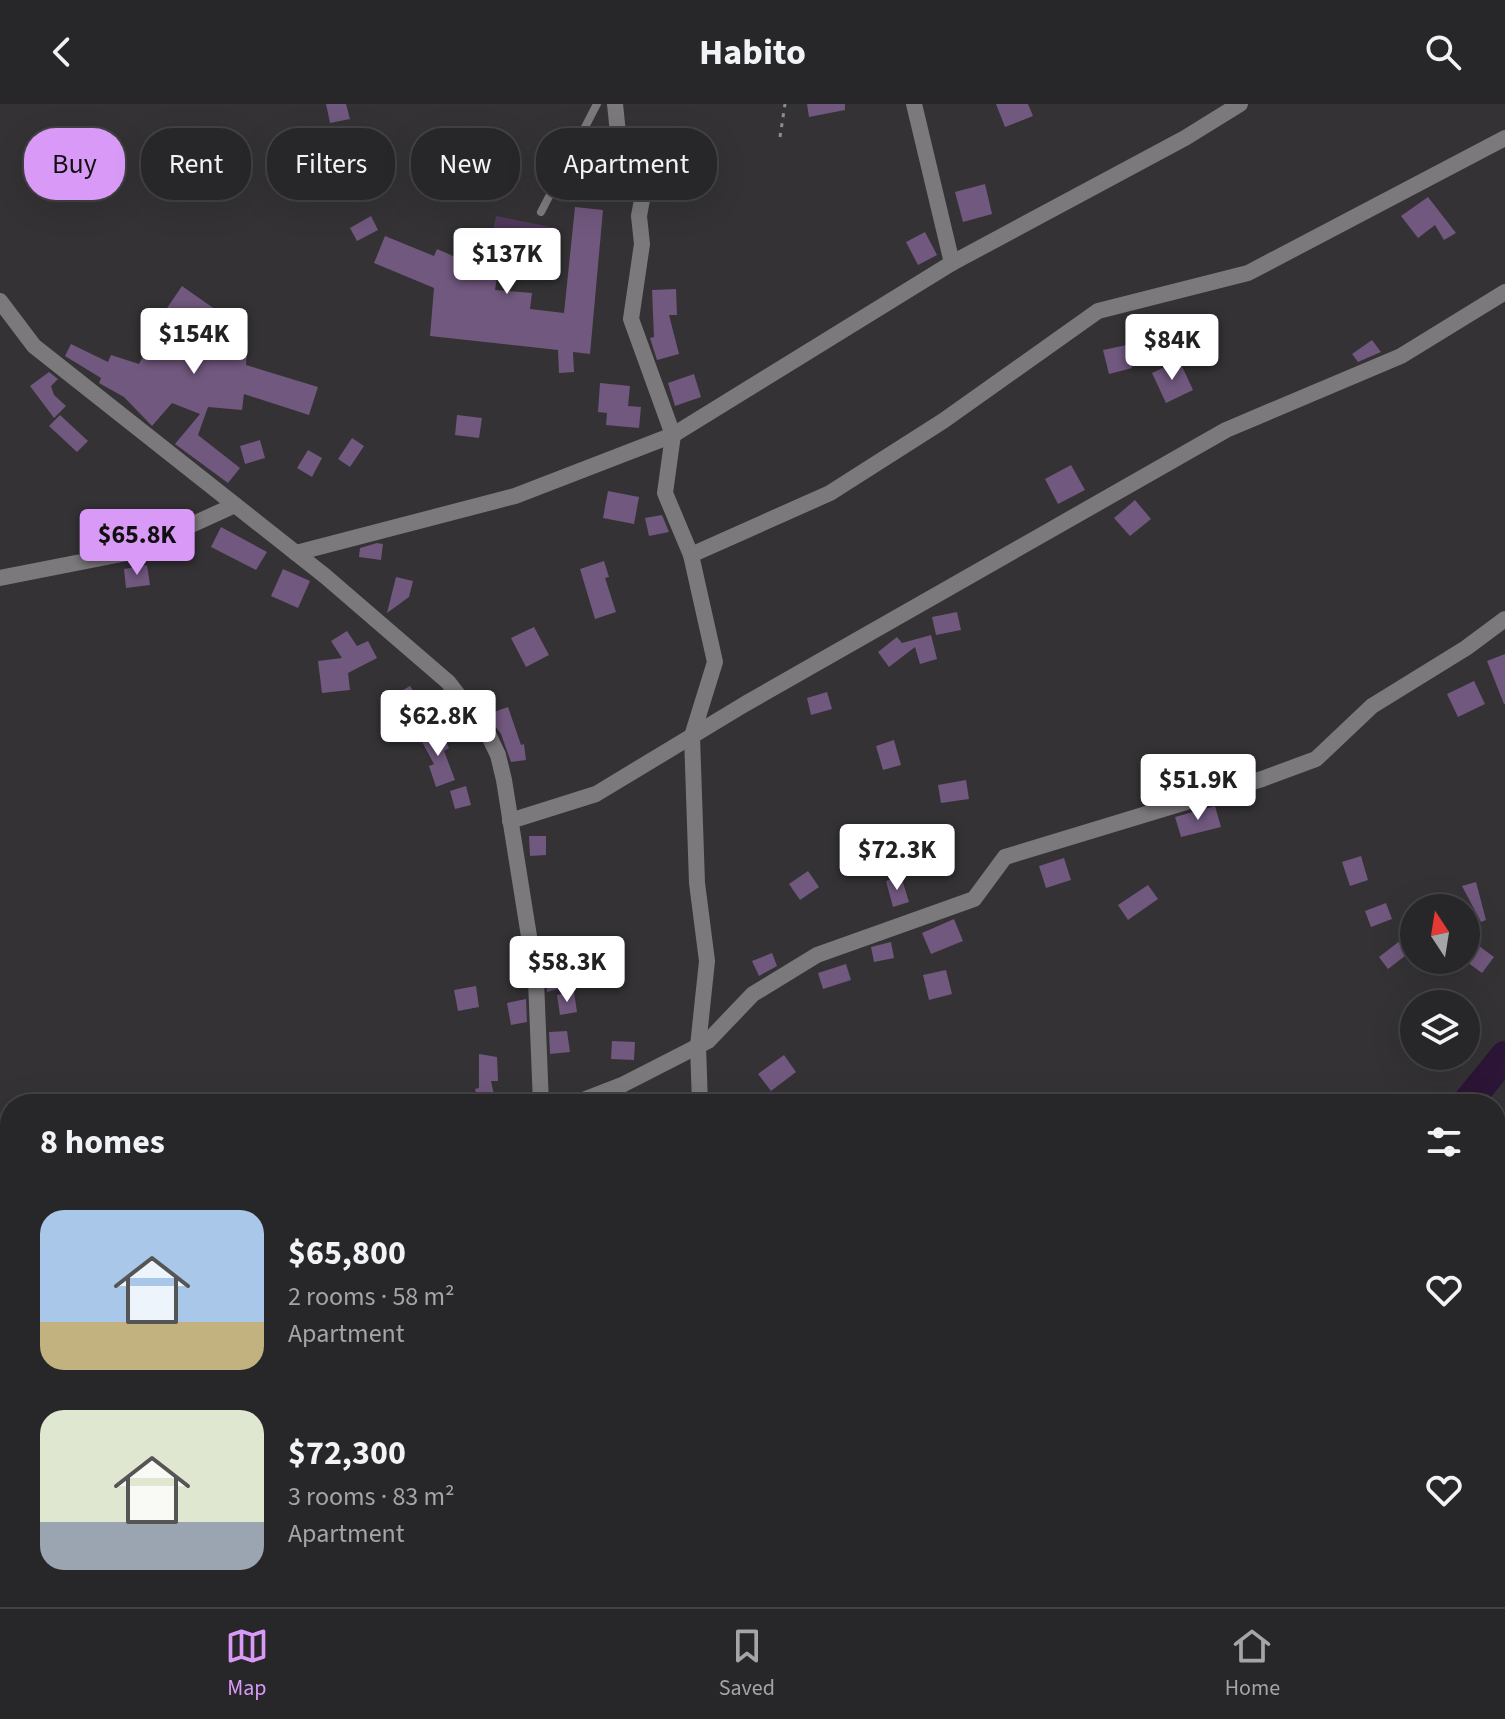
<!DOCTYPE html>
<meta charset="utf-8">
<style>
body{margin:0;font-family:"Source Sans 3",sans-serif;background:#2f2e30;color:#f1f3f6;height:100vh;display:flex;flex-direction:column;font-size:30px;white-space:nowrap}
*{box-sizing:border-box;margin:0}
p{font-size:26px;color:#a4a5a8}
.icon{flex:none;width:44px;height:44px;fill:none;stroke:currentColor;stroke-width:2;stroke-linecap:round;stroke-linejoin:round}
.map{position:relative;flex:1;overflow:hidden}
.details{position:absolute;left:0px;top:990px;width:1506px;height:514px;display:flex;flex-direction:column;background:#272628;border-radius:32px 32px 0 0;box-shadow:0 8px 32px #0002,0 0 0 2px #434345}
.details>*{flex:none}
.banner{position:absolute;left:24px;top:24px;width:800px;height:72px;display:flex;gap:16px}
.needle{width:52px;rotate:348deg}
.controls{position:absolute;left:1400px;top:790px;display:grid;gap:16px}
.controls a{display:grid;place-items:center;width:80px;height:80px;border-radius:50%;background:#272628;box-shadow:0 8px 32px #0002,0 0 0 2px #434345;font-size:40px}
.price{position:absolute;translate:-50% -68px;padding:0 18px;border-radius:8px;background:#fff;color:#222;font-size:26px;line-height:52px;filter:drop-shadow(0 2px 4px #0008)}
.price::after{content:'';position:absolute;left:50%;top:48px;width:24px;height:18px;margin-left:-12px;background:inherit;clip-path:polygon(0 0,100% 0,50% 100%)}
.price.selected{background:#d99af7;color:#111}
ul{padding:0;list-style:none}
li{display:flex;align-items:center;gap:24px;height:200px;padding:0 40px}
li span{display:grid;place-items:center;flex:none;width:224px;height:160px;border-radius:24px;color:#555}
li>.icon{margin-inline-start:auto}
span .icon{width:96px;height:96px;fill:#fffc;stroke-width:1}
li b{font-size:34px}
h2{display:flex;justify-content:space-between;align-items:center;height:96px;padding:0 40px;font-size:34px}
.chip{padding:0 28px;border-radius:32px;background:#272628;box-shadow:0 8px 32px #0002,0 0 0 2px #434345;font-size:28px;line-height:72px}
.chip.selected{background:#d99af7;color:#111}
header{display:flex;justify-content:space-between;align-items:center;height:104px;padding:0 40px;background:#272628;font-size:36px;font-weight:700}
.dock{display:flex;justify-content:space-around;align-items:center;height:112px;border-top:2px solid #434345;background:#272628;font-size:22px;color:#a4a5a8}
.dock a{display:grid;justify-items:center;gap:4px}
.dock .selected{color:#d99af7}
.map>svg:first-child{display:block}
.green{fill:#51385c}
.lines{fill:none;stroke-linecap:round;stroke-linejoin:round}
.river{stroke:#2c1536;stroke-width:30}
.building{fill:#71587e}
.path{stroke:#8d8c8e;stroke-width:3;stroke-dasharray:4 6;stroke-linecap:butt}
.service{stroke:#7c797d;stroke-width:8}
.minor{stroke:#7c797d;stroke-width:16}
.trunk{stroke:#c28add;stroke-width:22}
</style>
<header><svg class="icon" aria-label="back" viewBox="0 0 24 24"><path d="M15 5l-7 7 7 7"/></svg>Habito<svg class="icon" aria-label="search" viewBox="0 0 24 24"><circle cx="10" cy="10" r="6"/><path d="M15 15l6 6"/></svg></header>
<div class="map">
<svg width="1505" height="1503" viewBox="0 0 1505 1503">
<rect width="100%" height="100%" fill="#343235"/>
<path class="green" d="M496,112L556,124L548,163L488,151Z"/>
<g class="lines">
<g class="river">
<path d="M1466,1000L1505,952"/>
<path d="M630,1503L637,1494"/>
</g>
</g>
<g class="building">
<path d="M326,0H346L350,15L330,19Z"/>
<path d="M807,0H845V6L809,13Z"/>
<path d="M996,0H1028L1033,12L1005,23Z"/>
<path d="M622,57L625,85L600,88L596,60Z"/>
<path d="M985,80L992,110L963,118L955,88Z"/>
<path d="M1428,93L1456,129L1444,136L1435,121L1418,134L1401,112Z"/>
<path d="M575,103L603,106L590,250L573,248L574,268L559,269L558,246L430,232L434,184L374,159L385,132L434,152L437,145L460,155L457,162L498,166L495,186L532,189L530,205L564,209Z"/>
<path d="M371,112L378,126L357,137L350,124Z"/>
<path d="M925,128L937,151L918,161L906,138Z"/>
<path d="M182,182L219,208L202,232L248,236L246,261L318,283L309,311L244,290L242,306L208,303L198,331L240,364L228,379L175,340L200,310L172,299L152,322L124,293L99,279L101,274L65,252L71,240L108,258L111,251L139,260L154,232L150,229Z"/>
<path d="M676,185L677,211H669L679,250L657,256L650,234L654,233L652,186Z"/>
<path d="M1372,236L1381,248L1358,258L1352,250Z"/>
<path d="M1127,241L1132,264L1109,270L1103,246Z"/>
<path d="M1179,256L1193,286L1166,299L1152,269Z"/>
<path d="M49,268L58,275L51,282L54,291L66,302L54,314L30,282Z"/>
<path d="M694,270L701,293L675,302L668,279Z"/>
<path d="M600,279L630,282L628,302L641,303L639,324L606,321L607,309L598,308Z"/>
<path d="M60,311L88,337L77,348L49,322Z"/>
<path d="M457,311L482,314L479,334L455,331Z"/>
<path d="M352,334L364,342L350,363L338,355Z"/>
<path d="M260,336L265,354L245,360L240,342Z"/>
<path d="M308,346L322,354L312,373L297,364Z"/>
<path d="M1071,361L1085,386L1058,400L1045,375Z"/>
<path d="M608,387L639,393L634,420L603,414Z"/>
<path d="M1135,396L1151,415L1130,432L1114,414Z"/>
<path d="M662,411L669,428L649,432L645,414Z"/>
<path d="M221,423L267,448L256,466L211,443Z"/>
<path d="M377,439L383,440L381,456L359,453L360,444Z"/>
<path d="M604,457L609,473L605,474L616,508L595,515L580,465Z"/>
<path d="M147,461L150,481L126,484L124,465Z"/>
<path d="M283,465L310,477L298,504L271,492Z"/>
<path d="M396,473L413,477L409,493L387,509Z"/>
<path d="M957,508L961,526L936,531L932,513Z"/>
<path d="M534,523L549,551L526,563L511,534Z"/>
<path d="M347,527L357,542L368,537L377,554L348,569L350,586L322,589L318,557L342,554L331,537Z"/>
<path d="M931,531L937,555L920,560L915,543L889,563L878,548L897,533L902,539Z"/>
<path d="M1505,550V600H1504L1487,557Z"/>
<path d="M1474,577L1485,600L1458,613L1447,590Z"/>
<path d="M410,582L424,604L404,615L391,593Z"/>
<path d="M827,588L832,605L811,611L807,594Z"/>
<path d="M508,603L521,641L524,640L526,656L511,658L501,630L490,615L488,610Z"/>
<path d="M440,626L449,644L444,647L455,676L436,683L429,662L434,660L420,634Z"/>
<path d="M894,636L901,661L883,666L876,642Z"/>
<path d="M966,676L969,695L941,699L938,681Z"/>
<path d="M466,682L471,701L455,705L450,687Z"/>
<path d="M1215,702L1221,723L1181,733L1175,713Z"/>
<path d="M529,732H546V751L530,752Z"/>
<path d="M1361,752L1368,776L1350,782L1342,758Z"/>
<path d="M1064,754L1071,776L1046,784L1039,762Z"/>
<path d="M808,767L819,783L800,796L789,780Z"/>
<path d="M901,772L909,798L893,803L886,777Z"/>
<path d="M1476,778L1486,816L1481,818L1462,782Z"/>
<path d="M1148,781L1158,795L1128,816L1118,801Z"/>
<path d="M1386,799L1392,815L1371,823L1365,807Z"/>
<path d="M954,815L963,837L931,850L922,829Z"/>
<path d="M1414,826V845L1388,865L1379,853Z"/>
<path d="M891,838L894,854L874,858L871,843Z"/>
<path d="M1479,842L1494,853L1482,869L1467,858Z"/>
<path d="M772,849L777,862L759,872L752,857Z"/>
<path d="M846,860L851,876L823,885L818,869Z"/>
<path d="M560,863L565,883L547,888L546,867Z"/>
<path d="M946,866L952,890L929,896L923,871Z"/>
<path d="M476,882L479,903L458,907L454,886Z"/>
<path d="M574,888L577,908L560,911L557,891Z"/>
<path d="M526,895L527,918L511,921L507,899Z"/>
<path d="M567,927L570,948L550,950L549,928Z"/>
<path d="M612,937L635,938L634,956L611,955Z"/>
<path d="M479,950L497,953L498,977H491L496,1000H479L475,985L479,984Z"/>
<path d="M784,951L796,968L771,987L758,970Z"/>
</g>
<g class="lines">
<g class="path">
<path d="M780,33L785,0"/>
<path d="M1496,1277L1505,1288"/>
</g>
<path class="service" d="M541,108L597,0"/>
<g class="minor">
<path d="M615,0L618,29L646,74L639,112L642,140L631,215L673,331L665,389L691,451L715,558L692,632L697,779L707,857L698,942L700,1000"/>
<path d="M914,0L952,159"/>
<path d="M0,197L34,242L325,472L448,578L488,630L498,651L504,676L536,876L541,1000"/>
<path d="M296,449L515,392L673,331L952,159L1185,34L1240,0"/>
<path d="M691,451L830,389L943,317L1098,207L1248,169L1505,34"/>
<path d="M0,474L132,448L235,401"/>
<path d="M510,717L596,690L745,600L1226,326L1401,252L1505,188"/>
<path d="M573,1000L622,981L708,937L753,890L817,851L974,795L1005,753L1262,675L1316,655L1372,602L1466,544L1505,515"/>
<path d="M482,1494L483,1503"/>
<path d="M604,1503L612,1494"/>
<path d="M923,1503L964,1494"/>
</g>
<g class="trunk">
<path d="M1496,1120L1505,1111"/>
<path d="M1244,1503V1494"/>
</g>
</g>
</svg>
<div class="controls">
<a><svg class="needle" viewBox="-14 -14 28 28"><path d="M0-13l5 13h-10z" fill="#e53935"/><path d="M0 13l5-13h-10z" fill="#a4a5a8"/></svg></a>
<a><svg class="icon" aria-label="layers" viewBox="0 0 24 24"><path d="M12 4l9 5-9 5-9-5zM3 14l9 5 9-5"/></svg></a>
</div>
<b class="price" style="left:507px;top:192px">$137K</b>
<b class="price" style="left:194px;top:272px">$154K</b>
<b class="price" style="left:1172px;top:278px">$84K</b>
<b class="price selected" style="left:137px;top:473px">$65.8K</b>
<b class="price" style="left:438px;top:654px">$62.8K</b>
<b class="price" style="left:1198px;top:718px">$51.9K</b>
<b class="price" style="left:897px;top:788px">$72.3K</b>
<b class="price" style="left:567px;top:900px">$58.3K</b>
<div class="banner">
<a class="chip selected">Buy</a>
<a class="chip">Rent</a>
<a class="chip">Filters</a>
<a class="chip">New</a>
<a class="chip">Apartment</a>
</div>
<section class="details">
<h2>8 homes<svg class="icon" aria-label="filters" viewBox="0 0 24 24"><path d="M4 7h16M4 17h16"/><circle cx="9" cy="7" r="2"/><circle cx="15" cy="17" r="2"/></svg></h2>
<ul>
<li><span style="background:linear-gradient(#a9c7e8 70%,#c2b280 0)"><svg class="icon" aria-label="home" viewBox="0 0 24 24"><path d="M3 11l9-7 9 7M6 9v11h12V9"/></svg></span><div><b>$65,800</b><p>2 rooms · 58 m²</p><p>Apartment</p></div><svg class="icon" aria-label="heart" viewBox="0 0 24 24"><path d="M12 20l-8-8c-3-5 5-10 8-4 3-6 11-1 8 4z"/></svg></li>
<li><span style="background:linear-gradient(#dfe7d0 70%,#9aa5b1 0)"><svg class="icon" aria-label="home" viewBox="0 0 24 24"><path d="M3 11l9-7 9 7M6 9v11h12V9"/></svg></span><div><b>$72,300</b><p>3 rooms · 83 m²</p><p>Apartment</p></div><svg class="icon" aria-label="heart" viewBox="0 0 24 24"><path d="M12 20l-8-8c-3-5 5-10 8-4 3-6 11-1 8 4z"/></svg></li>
</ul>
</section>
</div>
<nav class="dock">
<a class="selected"><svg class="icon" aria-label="map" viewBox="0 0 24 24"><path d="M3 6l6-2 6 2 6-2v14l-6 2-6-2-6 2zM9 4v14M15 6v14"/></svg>Map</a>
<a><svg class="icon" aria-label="saved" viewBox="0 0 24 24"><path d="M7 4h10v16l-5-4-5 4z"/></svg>Saved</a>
<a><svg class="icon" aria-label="home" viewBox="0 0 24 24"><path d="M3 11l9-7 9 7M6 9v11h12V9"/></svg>Home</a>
</nav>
